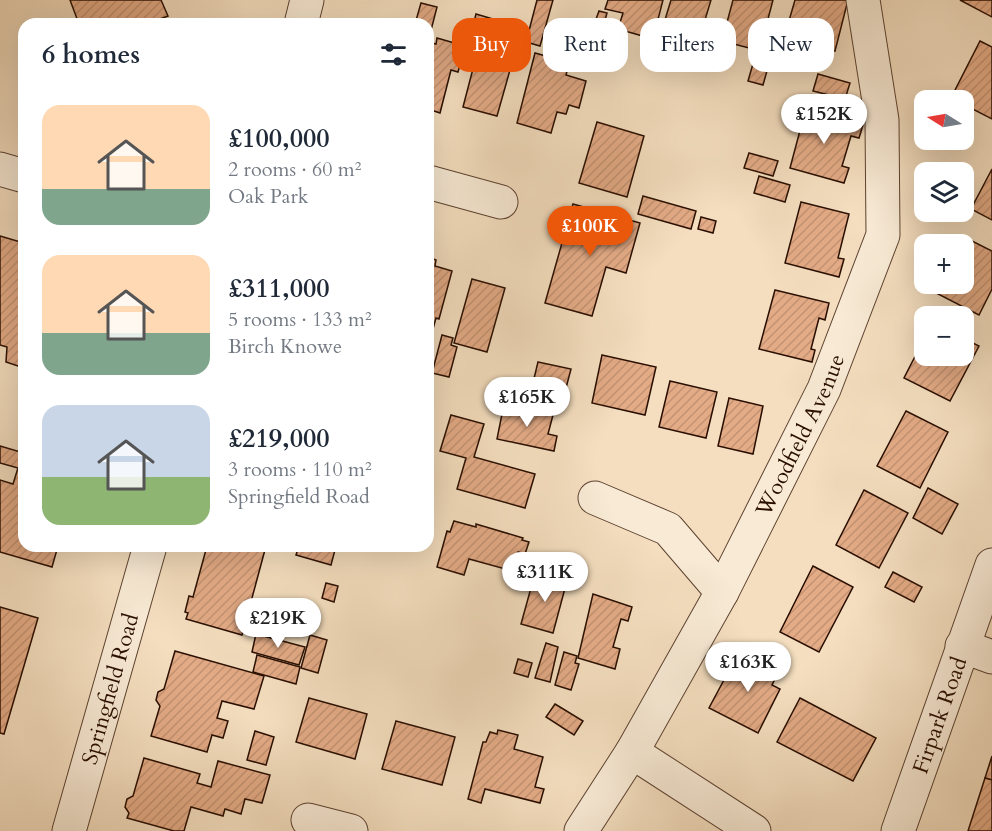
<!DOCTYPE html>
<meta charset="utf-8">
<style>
body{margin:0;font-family:Cardo,serif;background:#f2f2f3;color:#1f2937;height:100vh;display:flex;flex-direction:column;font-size:22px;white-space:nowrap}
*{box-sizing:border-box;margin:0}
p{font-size:20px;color:#747a83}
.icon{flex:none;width:33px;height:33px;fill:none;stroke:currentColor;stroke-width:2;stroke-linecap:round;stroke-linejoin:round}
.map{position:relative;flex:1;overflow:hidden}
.sheet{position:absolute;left:18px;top:18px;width:416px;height:534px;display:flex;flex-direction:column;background:#fff;border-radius:18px;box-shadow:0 6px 24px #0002}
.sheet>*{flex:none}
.guide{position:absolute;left:452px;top:18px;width:450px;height:54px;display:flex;gap:12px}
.needle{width:39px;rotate:281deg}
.buttons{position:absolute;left:914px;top:90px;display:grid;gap:12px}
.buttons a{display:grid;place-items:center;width:60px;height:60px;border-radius:12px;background:#fff;box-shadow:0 6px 24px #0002;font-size:30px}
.price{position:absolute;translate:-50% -51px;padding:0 14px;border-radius:21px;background:#fff;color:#222;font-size:20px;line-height:39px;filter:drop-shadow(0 2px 3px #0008)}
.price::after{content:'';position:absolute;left:50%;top:36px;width:18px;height:14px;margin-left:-9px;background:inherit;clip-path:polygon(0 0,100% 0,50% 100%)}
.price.selected{background:#ea580c;color:#fff}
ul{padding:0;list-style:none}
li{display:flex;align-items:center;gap:18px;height:150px;padding:0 24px}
li span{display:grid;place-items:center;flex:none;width:168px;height:120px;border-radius:18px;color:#555}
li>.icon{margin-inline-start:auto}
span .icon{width:72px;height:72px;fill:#fffc;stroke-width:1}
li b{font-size:26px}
h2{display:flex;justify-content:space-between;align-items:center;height:72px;padding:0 24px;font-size:26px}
.pill{padding:0 21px;border-radius:18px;background:#fff;box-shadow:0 6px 24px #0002;font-size:21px;line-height:54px}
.pill.selected{background:#ea580c;color:#fff}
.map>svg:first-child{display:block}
.building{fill:url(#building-hatch);stroke:#290e00;stroke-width:1.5}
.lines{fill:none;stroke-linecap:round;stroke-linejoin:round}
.minor-casing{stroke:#5c4230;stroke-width:35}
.minor{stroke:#f8ead5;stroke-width:33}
.labels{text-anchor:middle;stroke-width:6;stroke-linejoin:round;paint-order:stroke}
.street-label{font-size:22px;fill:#290e00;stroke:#f8ead5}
</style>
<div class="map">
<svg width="992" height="831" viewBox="0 0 992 831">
<defs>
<pattern id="building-hatch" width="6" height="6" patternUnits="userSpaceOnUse" patternTransform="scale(1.5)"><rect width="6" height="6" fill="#e3ab86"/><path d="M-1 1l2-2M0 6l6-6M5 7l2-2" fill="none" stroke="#c39272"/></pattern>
</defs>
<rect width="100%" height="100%" fill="#f4debf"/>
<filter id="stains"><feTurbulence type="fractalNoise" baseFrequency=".00333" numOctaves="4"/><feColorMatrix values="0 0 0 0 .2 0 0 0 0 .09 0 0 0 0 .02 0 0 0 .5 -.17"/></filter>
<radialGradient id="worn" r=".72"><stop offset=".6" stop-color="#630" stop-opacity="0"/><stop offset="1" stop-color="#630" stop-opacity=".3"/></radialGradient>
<g class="building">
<path d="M70,0H161L168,16L147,24H79Z"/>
<path d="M537,0H553L540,46L526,42Z"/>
<path d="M608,0H663L653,39L618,29L623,13L605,9Z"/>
<path d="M671,0H711L698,43L690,47L665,40L661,33Z"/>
<path d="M733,0H773L760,49L772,53L763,85L748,81L757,50L722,41Z"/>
<path d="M795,0H848L835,51L784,38Z"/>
<path d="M960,0H992V17Z"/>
<path d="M421,3L437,7L429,38L428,24H415Z"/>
<path d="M599,11L607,13L604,24L595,22Z"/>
<path d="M476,14L493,19L485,47L469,42Z"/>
<path d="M552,37L575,43L566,75L586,81L579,108L569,105L566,114L557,112L551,133L517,123L535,53L546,56Z"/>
<path d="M437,38L465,46L458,72L451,70L440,113L428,109V42L436,44Z"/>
<path d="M980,41L992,47V119L963,104V100L951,98Z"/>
<path d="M475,61L510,70L497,116L463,107Z"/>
<path d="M818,74L850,83L845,99L813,91Z"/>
<path d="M806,108L863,125L859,138L851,136L842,166L849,168L844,183L790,168Z"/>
<path d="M597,122L644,136L627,197L579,183Z"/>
<path d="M749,153L778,161L773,176L744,168Z"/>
<path d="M992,169V220L971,209Z"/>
<path d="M759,176L790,185L785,202L754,193Z"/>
<path d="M643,196L696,211L691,229L638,214Z"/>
<path d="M801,202L849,214L838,258L844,259L839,277L785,263Z"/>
<path d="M573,204L640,223L626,273L606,267L592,316L545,303Z"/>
<path d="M701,217L716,221L713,233L698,229Z"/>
<path d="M0,236L24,243V368L6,362L7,347L0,345Z"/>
<path d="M964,237L992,251V289L979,315L936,293L940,284H963V244H960Z"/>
<path d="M428,257L436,260L435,266L452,271L439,319L436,318L430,340L428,339Z"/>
<path d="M472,279L505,288L487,352L454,343Z"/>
<path d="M775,290L829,303L825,320L819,318L811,349L815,350L812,362L759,349Z"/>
<path d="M442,335L453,338L451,345L457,347L449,377L432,373Z"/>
<path d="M963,338L979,346L950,401L904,378L924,339V356H963Z"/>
<path d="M602,355L656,367L645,415L592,403Z"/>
<path d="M538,362L571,369L562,403L530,395Z"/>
<path d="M670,381L717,392L706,438L659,427Z"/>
<path d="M729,398L763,406L753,454L718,446Z"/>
<path d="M504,404L553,415L548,434L557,436L554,451L497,439Z"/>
<path d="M906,411L948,432L920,488L877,466Z"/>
<path d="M451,415L484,424L474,457L535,474L525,508L457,489L466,458L440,451Z"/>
<path d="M0,446L24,453V546H58L52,567L0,552V480L13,484L18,468L0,463Z"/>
<path d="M928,488L958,504L942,534L913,518Z"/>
<path d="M864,490L908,513L879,568L836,545Z"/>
<path d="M454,521L476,527V524L523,538L522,540L529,542L525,554L518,552L513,571L469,559L464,575L437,567L447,531L450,532Z"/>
<path d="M207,546H266L242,635L186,619L188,613L185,612L189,596L193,597Z"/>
<path d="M299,546H336L331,565L296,555Z"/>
<path d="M813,566L853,587L819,652L780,632Z"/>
<path d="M893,572L922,587L914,602L885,587Z"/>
<path d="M554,573L568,577L553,633L521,624L534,577L551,582Z"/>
<path d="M326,583L338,586L334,602L322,598Z"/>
<path d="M593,594L632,607L628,621L621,619L613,647L620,649L615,669L578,658Z"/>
<path d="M0,607L38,618L4,734L0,733Z"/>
<path d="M256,634L305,647L299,665L252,652Z"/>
<path d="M310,635L327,640L318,673L301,668Z"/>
<path d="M546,643L558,647L550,682L535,678Z"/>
<path d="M175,651L264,676L254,709L222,701L217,718L228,721L223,738L212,735L207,752L151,736L160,706L156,700L158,692L164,689Z"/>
<path d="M564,652L577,656L575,663L579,664L571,690L555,685Z"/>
<path d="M753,653L781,667L772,685L780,689L758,733L709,708L732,665L744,670Z"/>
<path d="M257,655L300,667L296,684L253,672Z"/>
<path d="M518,659L532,663L528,677L514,673Z"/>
<path d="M309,698L367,714L355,759L296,742Z"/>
<path d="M800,698L876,738L853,781L777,742Z"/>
<path d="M555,704L583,721L574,735L546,717Z"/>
<path d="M396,721L455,737L442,785L382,769Z"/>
<path d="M498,730L518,735L514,749L543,757L535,787L544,789L540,803L485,789L481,803L468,799L483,742H486L490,732L497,734Z"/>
<path d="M255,731L274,737L266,765L247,760Z"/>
<path d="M992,756V780L985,778Z"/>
<path d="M144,758L200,774L197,783L211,787L218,761L270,775L262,803L245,799L241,814L225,809L223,816L191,807L184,831H174L127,818L129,813L125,807L127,799L133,796Z"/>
<path d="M985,778L992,780V831H968Z"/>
</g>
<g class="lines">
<g class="minor-casing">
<g id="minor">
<path d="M301,24L307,0"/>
<path d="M0,169L24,176"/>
<path d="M428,182L501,202"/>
<path d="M595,498L668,529L722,592"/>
<path d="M962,646L992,657"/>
<path d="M632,752L754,831"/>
<path d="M308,820L351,831"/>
<path id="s1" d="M69,831L150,546"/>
<path id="s2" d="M581,831L632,752L722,592L824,389L883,235L882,120L863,0"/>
<path id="s3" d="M898,831L992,565"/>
</g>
</g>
<use href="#minor" class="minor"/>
</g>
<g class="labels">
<g class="street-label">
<text dy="8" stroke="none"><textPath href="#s2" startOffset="453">Woodfield Avenue</textPath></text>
<text dy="8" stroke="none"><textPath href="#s1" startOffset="148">Springfield Road</textPath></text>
<text dy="8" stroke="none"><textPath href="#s3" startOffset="123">Firpark Road</textPath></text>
</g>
</g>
<rect width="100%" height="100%" filter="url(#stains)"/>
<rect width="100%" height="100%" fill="url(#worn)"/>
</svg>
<div class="buttons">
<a><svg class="needle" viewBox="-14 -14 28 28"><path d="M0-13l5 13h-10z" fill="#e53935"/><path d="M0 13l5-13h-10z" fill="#747a83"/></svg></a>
<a><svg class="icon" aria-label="layers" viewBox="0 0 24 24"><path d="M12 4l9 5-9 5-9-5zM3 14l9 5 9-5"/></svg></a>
<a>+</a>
<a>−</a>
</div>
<b class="price" style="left:824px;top:145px">£152K</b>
<b class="price selected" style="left:590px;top:257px">£100K</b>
<b class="price" style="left:527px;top:428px">£165K</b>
<b class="price" style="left:545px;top:603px">£311K</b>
<b class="price" style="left:278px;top:649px">£219K</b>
<b class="price" style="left:748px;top:693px">£163K</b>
<div class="guide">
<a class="pill selected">Buy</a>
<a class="pill">Rent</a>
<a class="pill">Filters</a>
<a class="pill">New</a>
</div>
<section class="sheet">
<h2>6 homes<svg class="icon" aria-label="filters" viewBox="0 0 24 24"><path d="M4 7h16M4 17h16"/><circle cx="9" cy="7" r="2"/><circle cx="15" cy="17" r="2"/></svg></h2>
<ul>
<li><span style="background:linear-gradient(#ffd9b3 70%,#7fa58c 0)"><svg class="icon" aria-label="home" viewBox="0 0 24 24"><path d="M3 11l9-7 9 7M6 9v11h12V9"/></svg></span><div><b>£100,000</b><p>2 rooms · 60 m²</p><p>Oak Park</p></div></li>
<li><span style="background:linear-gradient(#ffd9b3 65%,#7fa58c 0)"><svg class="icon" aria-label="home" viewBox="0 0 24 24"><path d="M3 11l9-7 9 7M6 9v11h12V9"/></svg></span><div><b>£311,000</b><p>5 rooms · 133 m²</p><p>Birch Knowe</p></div></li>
<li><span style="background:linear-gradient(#c9d6e8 60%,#8fb573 0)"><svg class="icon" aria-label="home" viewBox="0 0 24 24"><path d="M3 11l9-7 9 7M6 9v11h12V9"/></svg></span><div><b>£219,000</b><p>3 rooms · 110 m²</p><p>Springfield Road</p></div></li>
</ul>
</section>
</div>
